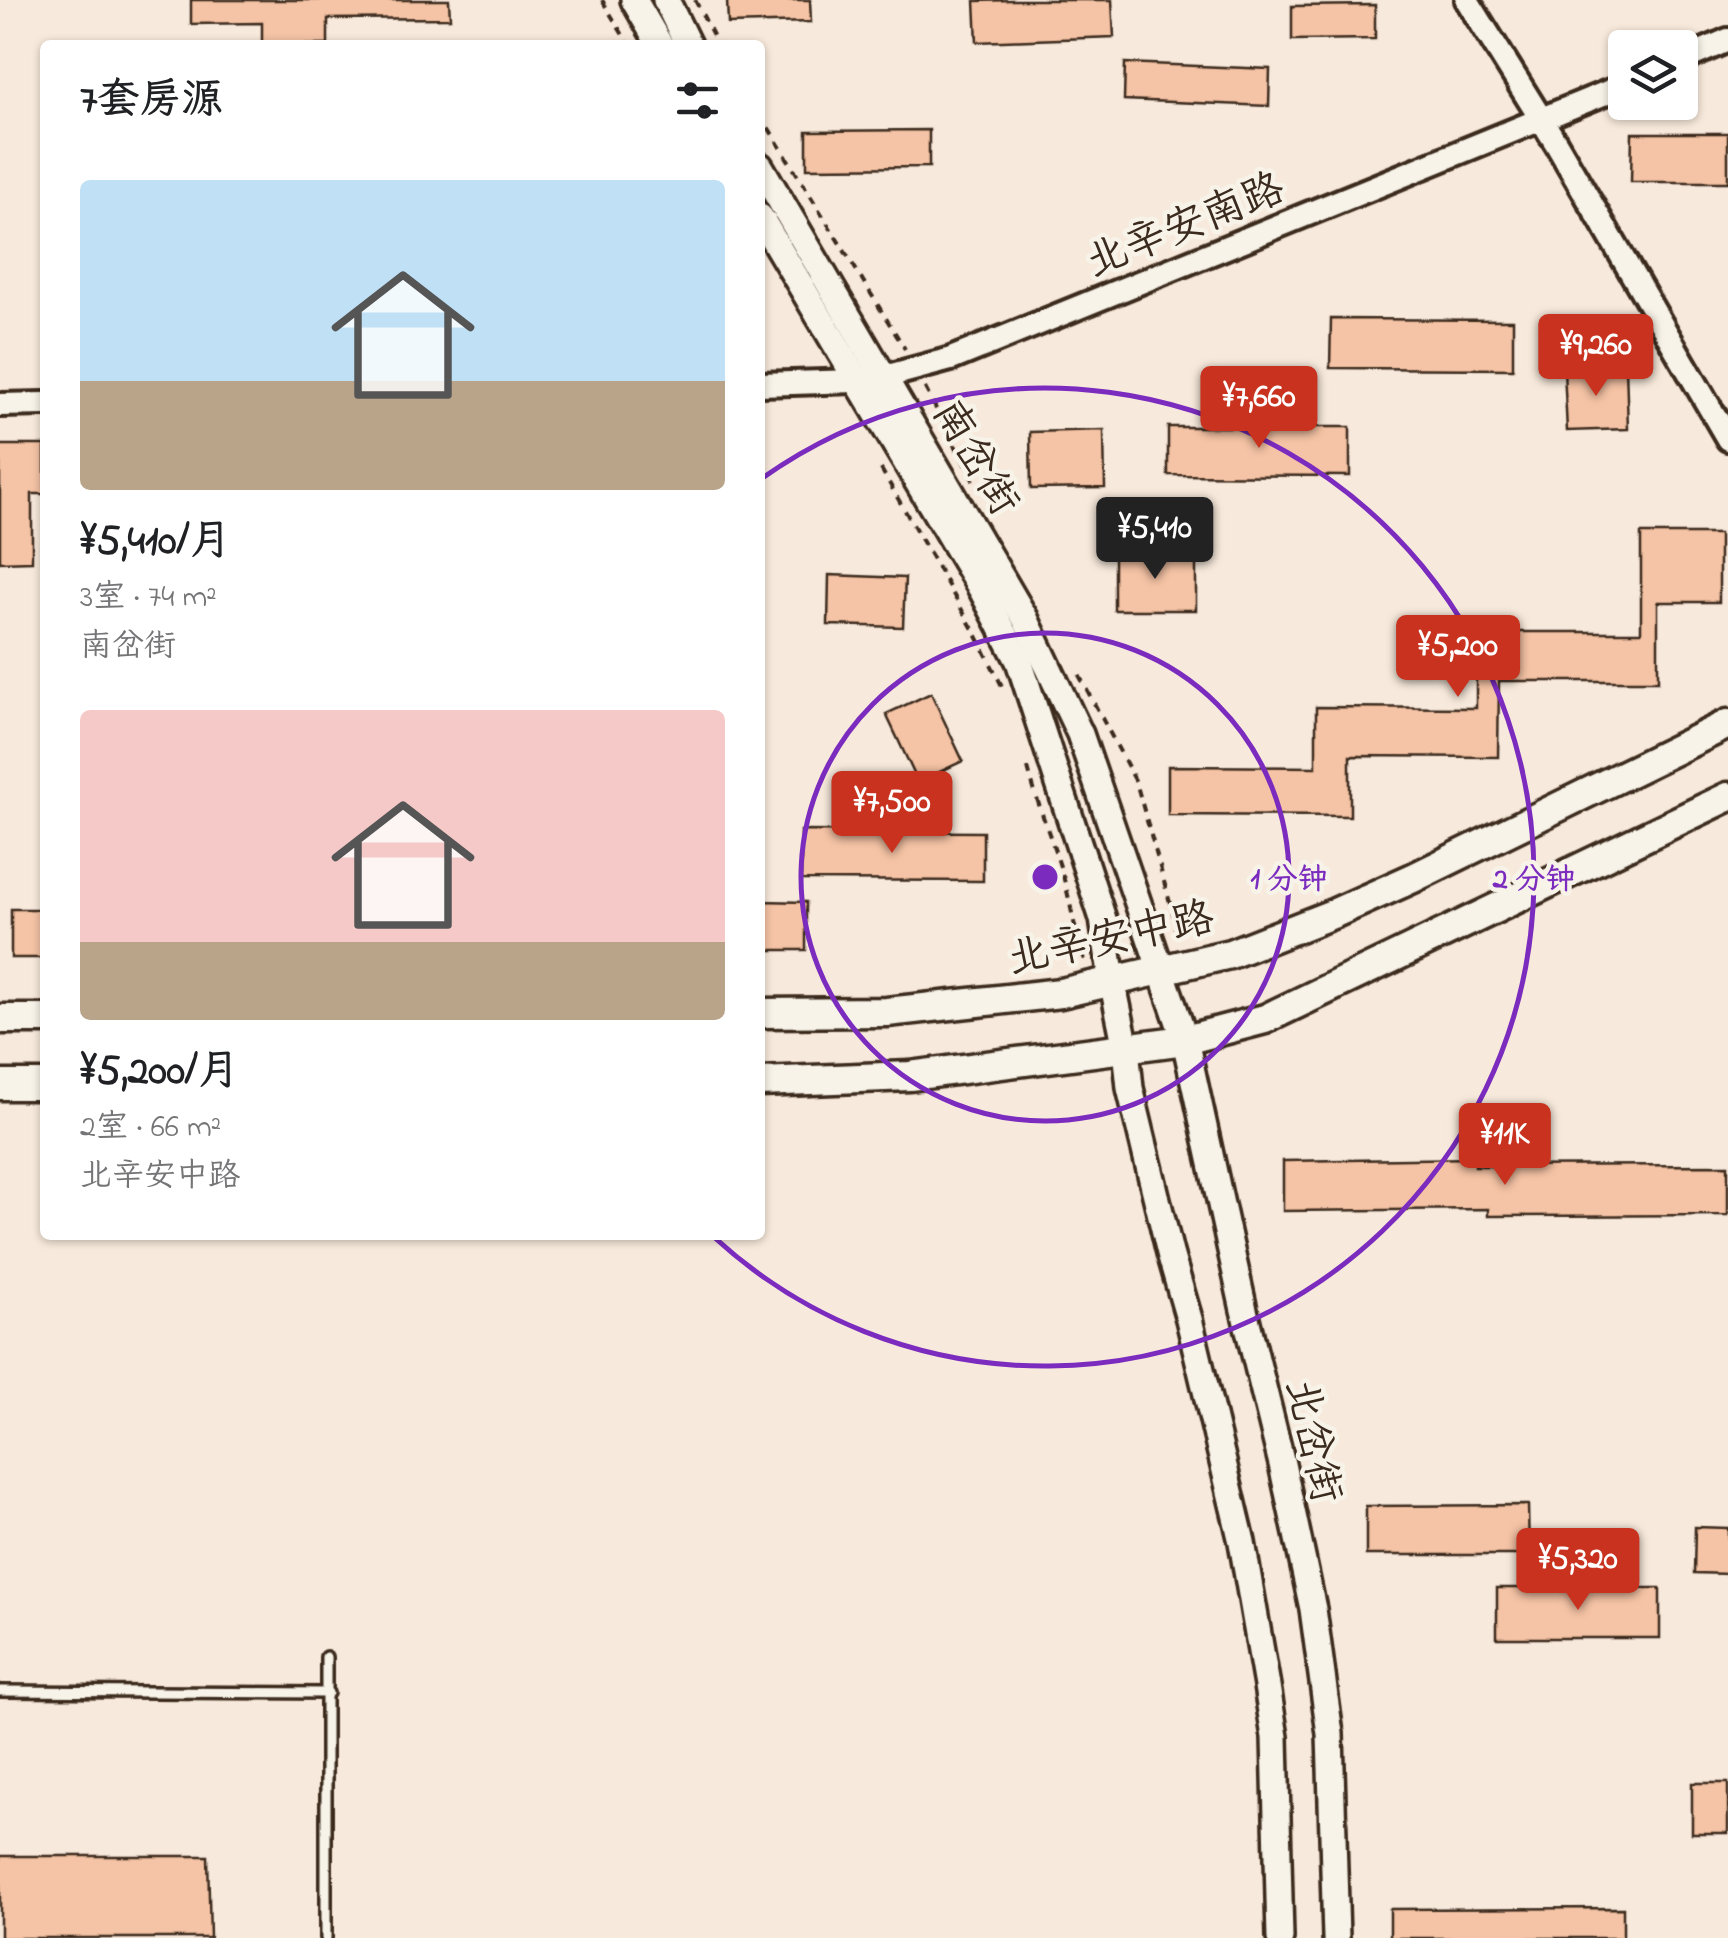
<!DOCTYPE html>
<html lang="zh">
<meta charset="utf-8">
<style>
body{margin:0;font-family:"Indie Flower","LXGW WenKai TC",sans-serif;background:#f6f6f6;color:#202124;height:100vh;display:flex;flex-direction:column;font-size:38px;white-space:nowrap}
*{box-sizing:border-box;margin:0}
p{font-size:32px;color:#757577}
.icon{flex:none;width:55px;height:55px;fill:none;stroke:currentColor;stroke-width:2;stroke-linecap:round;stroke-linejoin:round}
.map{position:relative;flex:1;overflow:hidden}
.sheet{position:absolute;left:40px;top:40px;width:725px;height:1200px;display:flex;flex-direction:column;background:#fff;border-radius:10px;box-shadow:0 2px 8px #0004}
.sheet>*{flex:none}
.fabs{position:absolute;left:1608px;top:30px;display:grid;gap:20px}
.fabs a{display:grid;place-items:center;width:90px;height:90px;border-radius:10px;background:#fff;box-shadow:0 2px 8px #0004;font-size:50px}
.price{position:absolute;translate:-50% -85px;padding:0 22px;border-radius:10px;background:#c8321e;color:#fff;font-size:32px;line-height:65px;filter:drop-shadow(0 2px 5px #0008)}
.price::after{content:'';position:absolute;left:50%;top:60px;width:30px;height:22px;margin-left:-15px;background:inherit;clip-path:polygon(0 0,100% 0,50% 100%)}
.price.active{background:#222;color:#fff}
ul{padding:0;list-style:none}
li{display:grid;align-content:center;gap:20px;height:530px;padding:0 40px}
li span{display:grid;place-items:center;height:310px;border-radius:10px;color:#555}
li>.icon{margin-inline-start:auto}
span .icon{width:180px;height:180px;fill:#fffc;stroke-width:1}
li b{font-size:42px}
h2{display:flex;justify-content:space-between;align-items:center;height:120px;padding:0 40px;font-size:42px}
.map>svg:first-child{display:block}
.building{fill:#f5c3a5;stroke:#3b2a1e;stroke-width:2.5}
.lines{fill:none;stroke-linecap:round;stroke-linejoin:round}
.service-casing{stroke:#3b2a1e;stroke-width:16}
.tertiary-casing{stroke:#3b2a1e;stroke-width:30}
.secondary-casing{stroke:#3b2a1e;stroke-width:32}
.primary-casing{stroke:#3b2a1e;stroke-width:35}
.path{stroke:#3b2a1e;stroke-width:4;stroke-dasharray:8 8;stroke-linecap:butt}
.service{stroke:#f7f3e8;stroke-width:9}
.tertiary{stroke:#f7f3e8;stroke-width:22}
.secondary{stroke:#f7f3e8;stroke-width:25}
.primary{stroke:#f7f3e8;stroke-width:28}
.ring{fill:none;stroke:#7b2cbf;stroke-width:5}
.labels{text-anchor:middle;stroke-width:9;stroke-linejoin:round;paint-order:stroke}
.street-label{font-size:42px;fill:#3b2a1e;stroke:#f7f3e8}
.centre{fill:#7b2cbf;stroke:#f7f3e8;stroke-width:5}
.ring-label{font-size:30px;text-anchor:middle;font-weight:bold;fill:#7b2cbf;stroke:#f7f3e8;stroke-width:9;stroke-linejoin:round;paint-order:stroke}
</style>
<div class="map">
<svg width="1728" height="1938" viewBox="0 0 1728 1938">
<rect width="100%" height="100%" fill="#f7e9db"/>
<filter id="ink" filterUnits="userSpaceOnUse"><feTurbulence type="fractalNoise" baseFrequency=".01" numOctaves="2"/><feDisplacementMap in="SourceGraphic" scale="20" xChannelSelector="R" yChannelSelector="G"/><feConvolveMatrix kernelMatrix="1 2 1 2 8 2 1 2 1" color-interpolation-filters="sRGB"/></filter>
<g filter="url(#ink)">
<g class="building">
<path d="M191,0H449L450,18L328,19V45H262V23L191,24Z"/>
<path d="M727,0H810L811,22L728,24Z"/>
<path d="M1012,0H1112L1114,37L977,42L975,1Z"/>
<path d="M1375,5V39L1292,40V6Z"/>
<path d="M1125,63L1270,69L1269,106L1124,100Z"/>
<path d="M929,130V167L807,168V131Z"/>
<path d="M1632,133H1728V182H1631Z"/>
<path d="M1331,319L1513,320V369L1330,368Z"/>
<path d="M1626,367L1628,429L1567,431L1564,370Z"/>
<path d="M1168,427H1350V476L1168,475Z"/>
<path d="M1104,430L1105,488L1031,489L1030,432Z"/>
<path d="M0,445H45V494H32V561L0,562Z"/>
<path d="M1641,534H1719V602H1658V681H1499L1498,757L1350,756V816L1168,815V766L1316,767V707L1476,708V632H1641Z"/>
<path d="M1114,554L1196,555V610H1114Z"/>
<path d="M829,575L905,578L903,627L828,625Z"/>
<path d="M931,693L963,761L918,782L886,714Z"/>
<path d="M801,831L983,832V881L801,880Z"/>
<path d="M760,901L806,902V950H760Z"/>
<rect x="11" y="909" width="34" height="49"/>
<path d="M1475,1158V1166L1728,1165V1215L1488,1216V1209L1283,1211V1161Z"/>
<path d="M1528,1505L1529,1555H1366V1506Z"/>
<path d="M1695,1527L1728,1528V1574L1694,1573Z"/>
<rect x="1497" y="1588" width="163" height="50"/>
<rect x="1692" y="1783" width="36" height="50"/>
<path d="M0,1856H208L210,1938H0Z"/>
<path d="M1623,1908V1938H1390V1909Z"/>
</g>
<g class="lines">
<g class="service-casing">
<g id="service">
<path d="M0,1691L328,1693"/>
<path d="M326,1938V1657"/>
</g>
</g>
<g class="tertiary-casing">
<g id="tertiary">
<path d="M1467,0L1556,143L1728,439"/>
<path d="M1680,61L1728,40"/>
<path d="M760,384L856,381L884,377L951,359L1625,85"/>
<path d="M0,405L45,404"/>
</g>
</g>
<g class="secondary-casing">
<g id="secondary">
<path d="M634,0L660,45"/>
<path d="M666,0L688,45"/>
<path d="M760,166L1025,618L1080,734L1185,1040L1244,1310L1282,1464L1313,1609L1330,1734L1336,1938"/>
<path d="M760,217L982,590L1019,661L1103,919L1112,980L1126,1048L1130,1088L1170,1253L1189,1319L1242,1542L1267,1686L1275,1737L1280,1938"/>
</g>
</g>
<g class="primary-casing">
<g id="primary">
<path d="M760,1013L887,1012L1061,993L1230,954L1335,913L1413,878L1728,724"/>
<path d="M0,1019H45"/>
<path d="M760,1082L910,1076L1185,1040L1265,1019L1728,797"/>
<path d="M0,1085H45"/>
</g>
</g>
<g class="path">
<path d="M602,0L629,45"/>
<path d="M695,0L718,45"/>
<path d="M760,114L905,349"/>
<path d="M925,388L979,491"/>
<path d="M881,469L977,636L1003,688"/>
<path d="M1079,675L1136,782L1174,917L1176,941"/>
<path d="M1028,768C1038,807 1054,844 1065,883C1072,909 1075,934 1085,960"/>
</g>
<use href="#service" class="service"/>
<use href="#tertiary" class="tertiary"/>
<use href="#secondary" class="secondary"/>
<use href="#primary" class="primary"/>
</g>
</g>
<g class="ring">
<circle cx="1045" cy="877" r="244"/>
<path d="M761 479A489 489 0 1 1 715 1238"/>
</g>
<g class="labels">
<g class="street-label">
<text transform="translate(1184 223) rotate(-22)" y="15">北辛安南路</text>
<text transform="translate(978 456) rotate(59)" y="15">南岔街</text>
<text transform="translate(1110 936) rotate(-12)" y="15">北辛安中路</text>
<text transform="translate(1316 1440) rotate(77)" y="15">北岔街</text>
</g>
</g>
<circle cx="1045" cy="877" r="15" class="centre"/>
<g class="ring-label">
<text x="1289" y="888">1 分钟</text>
<text x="1534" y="888">2 分钟</text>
</g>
</svg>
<div class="fabs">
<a><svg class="icon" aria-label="layers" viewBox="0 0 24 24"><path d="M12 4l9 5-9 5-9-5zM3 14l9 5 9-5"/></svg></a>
</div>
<b class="price" style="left:1596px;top:399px">¥9,260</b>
<b class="price" style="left:1259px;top:451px">¥7,660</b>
<b class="price active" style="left:1155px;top:582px">¥5,410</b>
<b class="price" style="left:1458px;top:700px">¥5,200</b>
<b class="price" style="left:892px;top:856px">¥7,500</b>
<b class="price" style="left:1505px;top:1188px">¥11K</b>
<b class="price" style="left:1578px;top:1613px">¥5,320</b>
<section class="sheet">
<h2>7套房源<svg class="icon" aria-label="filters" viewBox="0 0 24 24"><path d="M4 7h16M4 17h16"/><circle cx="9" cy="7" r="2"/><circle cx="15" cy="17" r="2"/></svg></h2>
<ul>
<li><span style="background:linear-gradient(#bfe0f5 65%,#b9a48a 0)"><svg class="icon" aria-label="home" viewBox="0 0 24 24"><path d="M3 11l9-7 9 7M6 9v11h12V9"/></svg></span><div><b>¥5,410/月</b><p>3室 · 74 m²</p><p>南岔街</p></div></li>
<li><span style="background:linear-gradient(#f6c9c9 75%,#b9a48a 0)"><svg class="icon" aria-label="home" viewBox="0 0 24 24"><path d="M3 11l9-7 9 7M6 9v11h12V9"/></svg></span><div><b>¥5,200/月</b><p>2室 · 66 m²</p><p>北辛安中路</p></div></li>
</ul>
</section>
</div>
